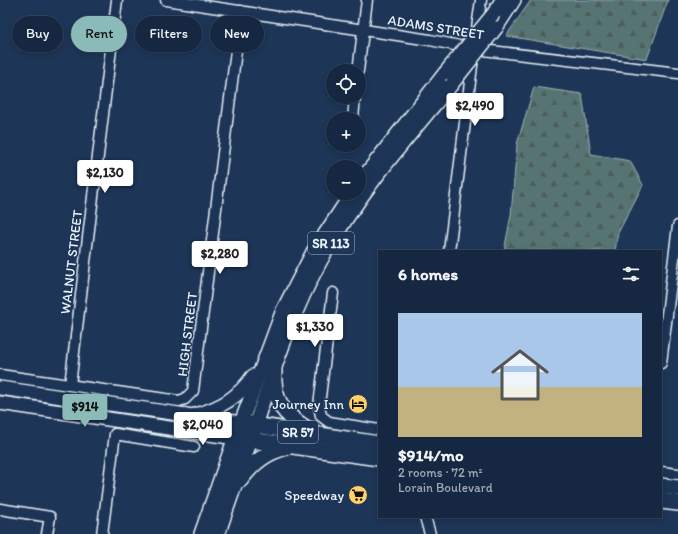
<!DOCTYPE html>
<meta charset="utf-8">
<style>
body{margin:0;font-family:Itim,sans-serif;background:#23344c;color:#f1f3f6;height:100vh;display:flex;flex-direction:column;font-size:15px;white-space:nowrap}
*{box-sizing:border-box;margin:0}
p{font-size:13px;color:#9ea6b1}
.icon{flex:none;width:22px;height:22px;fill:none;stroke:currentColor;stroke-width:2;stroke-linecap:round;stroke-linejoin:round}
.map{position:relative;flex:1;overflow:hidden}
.side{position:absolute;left:378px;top:250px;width:284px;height:268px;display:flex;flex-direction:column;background:#162841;border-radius:0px;box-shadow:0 2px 6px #0003,0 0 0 1px #35445a}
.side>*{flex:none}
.hud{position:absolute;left:12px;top:16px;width:306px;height:36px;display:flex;gap:8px}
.controls{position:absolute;left:326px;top:64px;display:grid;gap:8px}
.controls a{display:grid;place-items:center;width:40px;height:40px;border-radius:50%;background:#162841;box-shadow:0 2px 6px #0003,0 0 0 1px #35445a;font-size:20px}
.price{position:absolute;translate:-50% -34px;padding:0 9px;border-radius:4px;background:#fff;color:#222;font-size:13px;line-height:26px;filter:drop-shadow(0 1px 2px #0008)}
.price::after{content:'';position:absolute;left:50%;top:24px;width:12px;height:9px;margin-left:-6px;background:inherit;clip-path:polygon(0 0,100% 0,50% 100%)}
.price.current{background:#8bbbb9;color:#111}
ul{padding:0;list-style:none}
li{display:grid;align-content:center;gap:8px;height:212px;padding:0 20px}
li+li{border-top:1px solid #35445a}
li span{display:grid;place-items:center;height:124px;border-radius:0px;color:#555}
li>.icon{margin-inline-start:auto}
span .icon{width:72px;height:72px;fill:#fffc;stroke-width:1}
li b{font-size:17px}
h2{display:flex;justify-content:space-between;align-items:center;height:48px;padding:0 20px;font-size:17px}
.pill{padding:0 14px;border-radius:18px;background:#162841;box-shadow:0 2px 6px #0003,0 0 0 1px #35445a;font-size:14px;line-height:36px}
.pill.current{background:#8bbbb9;color:#111}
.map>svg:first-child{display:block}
.forest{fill:url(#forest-firs);stroke:#a0b2b5}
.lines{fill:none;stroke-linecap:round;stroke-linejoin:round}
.minor-casing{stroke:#e8f1f8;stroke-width:13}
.major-casing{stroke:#e8f1f8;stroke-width:16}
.highway-casing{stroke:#e8f1f8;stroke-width:18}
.minor{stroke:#1d3557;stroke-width:10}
.major{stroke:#1d3557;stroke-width:13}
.highway{stroke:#1d3557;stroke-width:15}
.major-bridge-casing{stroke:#e8f1f8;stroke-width:16;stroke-linecap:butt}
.major-bridge{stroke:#1d3557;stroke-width:13}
.labels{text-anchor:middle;stroke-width:3;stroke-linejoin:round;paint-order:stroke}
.shield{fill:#1d3557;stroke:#abb9c8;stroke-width:1}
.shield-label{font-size:13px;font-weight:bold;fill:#e8f1f8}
.street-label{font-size:14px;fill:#e8f1f8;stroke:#1d3557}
.poi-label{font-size:14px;fill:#e8f1f8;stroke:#1d3557;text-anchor:end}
</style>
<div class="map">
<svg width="678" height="534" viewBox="0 0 678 534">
<defs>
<pattern id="forest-firs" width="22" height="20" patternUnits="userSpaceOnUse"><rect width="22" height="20" fill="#577472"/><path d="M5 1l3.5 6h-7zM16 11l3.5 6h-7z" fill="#4e5c5c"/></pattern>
</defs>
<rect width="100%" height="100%" fill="#1d3557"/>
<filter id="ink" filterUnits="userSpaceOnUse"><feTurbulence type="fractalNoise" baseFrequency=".025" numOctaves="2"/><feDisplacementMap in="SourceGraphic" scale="8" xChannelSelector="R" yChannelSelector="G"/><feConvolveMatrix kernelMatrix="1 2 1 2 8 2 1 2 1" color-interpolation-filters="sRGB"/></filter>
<g filter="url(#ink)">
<g class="forest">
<path d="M531,0H668L647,59L506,36Z"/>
<path d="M534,87L582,94L591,154L630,161L643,185L618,233L615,251H504L511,215L517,144Z"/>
</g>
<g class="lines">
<g class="minor-casing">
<g id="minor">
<path d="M166,0L430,40L474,49L678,73"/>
<path d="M476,35L481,0"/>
<path d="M358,71L367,0"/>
<path d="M353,119L355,97"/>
<path d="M449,251L473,58"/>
<path d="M333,293L319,405L321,416L329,422L379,430"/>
<path d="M661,363L678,226"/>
<path d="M0,375L179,401L185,399L193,391L241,11"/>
<path d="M70,385L117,0"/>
<path d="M661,472L678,474"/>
<path d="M0,509L50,517L47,534"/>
<path d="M425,517L430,534"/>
<path d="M102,534L115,434L194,447"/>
</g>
</g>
<g class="major-casing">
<g id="major">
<path d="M494,13L502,0"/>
<path d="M496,28L514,0"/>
<path d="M359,183L445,73"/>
<path d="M0,388L241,423L283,310L313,252L352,193"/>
<path d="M0,403L236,438"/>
<path d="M195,415C220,408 238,398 253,376"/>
<path d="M255,425C274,370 292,313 320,262C355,198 404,141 451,85"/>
</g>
</g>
<g class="highway-casing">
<g id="highway">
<path d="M274,370C272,402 284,415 310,431"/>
<path d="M236,438L379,458"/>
<path d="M240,480C253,463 266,452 287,447"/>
<path d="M661,486L678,488"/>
<path d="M661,501L678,503"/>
<path d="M202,534L241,423L379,444"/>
<path d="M217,534L253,431"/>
</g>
</g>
<use href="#minor" class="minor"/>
<use href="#major" class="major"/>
<use href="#highway" class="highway"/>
<g class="major-bridge-casing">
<g id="major-bridge">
<path d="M445,73L494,13"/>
<path d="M451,85L496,28"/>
</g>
</g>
<use href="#major-bridge" class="major-bridge"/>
</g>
</g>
<defs>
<g id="hotel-disc" transform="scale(1)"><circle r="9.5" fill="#ffd166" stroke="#1d3557"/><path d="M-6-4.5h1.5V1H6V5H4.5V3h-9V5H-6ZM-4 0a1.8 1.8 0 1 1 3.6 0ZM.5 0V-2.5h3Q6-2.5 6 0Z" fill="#111"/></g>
<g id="supermarket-disc" transform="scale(1)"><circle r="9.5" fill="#ffd166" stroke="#1d3557"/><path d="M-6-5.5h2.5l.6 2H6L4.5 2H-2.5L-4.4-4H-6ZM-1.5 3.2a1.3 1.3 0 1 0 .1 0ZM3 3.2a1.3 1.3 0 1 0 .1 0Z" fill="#111"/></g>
</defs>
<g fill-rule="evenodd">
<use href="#hotel-disc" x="358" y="404"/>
<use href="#supermarket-disc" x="358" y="495"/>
</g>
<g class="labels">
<g class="shield">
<rect x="308" y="232" width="46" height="22" rx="3"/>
<rect x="278" y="421" width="40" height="22" rx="3"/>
</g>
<g class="shield-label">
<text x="331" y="248">SR 113</text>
<text x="298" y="437">SR 57</text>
</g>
<g class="street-label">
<text transform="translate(436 27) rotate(9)" y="5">ADAMS STREET</text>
<text transform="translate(71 262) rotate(-83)" y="5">WALNUT STREET</text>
<text transform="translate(187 334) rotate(-83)" y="5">HIGH STREET</text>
</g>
<g class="poi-label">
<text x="344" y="409">Journey Inn</text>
<text x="344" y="500">Speedway</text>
</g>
</g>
</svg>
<div class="controls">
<a><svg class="icon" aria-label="locate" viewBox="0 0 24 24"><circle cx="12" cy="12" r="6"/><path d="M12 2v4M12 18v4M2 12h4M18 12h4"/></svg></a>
<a>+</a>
<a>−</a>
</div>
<b class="price" style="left:475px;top:127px">$2,490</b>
<b class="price" style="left:105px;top:194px">$2,130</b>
<b class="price" style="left:220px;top:275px">$2,280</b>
<b class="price" style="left:315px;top:348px">$1,330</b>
<b class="price current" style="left:85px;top:428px">$914</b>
<b class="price" style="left:203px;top:446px">$2,040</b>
<div class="hud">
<a class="pill">Buy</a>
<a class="pill current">Rent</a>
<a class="pill">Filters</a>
<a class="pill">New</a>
</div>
<section class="side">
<h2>6 homes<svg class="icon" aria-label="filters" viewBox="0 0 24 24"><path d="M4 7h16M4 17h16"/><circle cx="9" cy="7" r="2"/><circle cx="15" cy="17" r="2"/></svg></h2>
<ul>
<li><span style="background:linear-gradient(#a9c7e8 60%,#c2b280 0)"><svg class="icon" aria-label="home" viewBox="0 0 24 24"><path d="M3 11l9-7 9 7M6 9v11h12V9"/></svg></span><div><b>$914/mo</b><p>2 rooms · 72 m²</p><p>Lorain Boulevard</p></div></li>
</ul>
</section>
</div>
